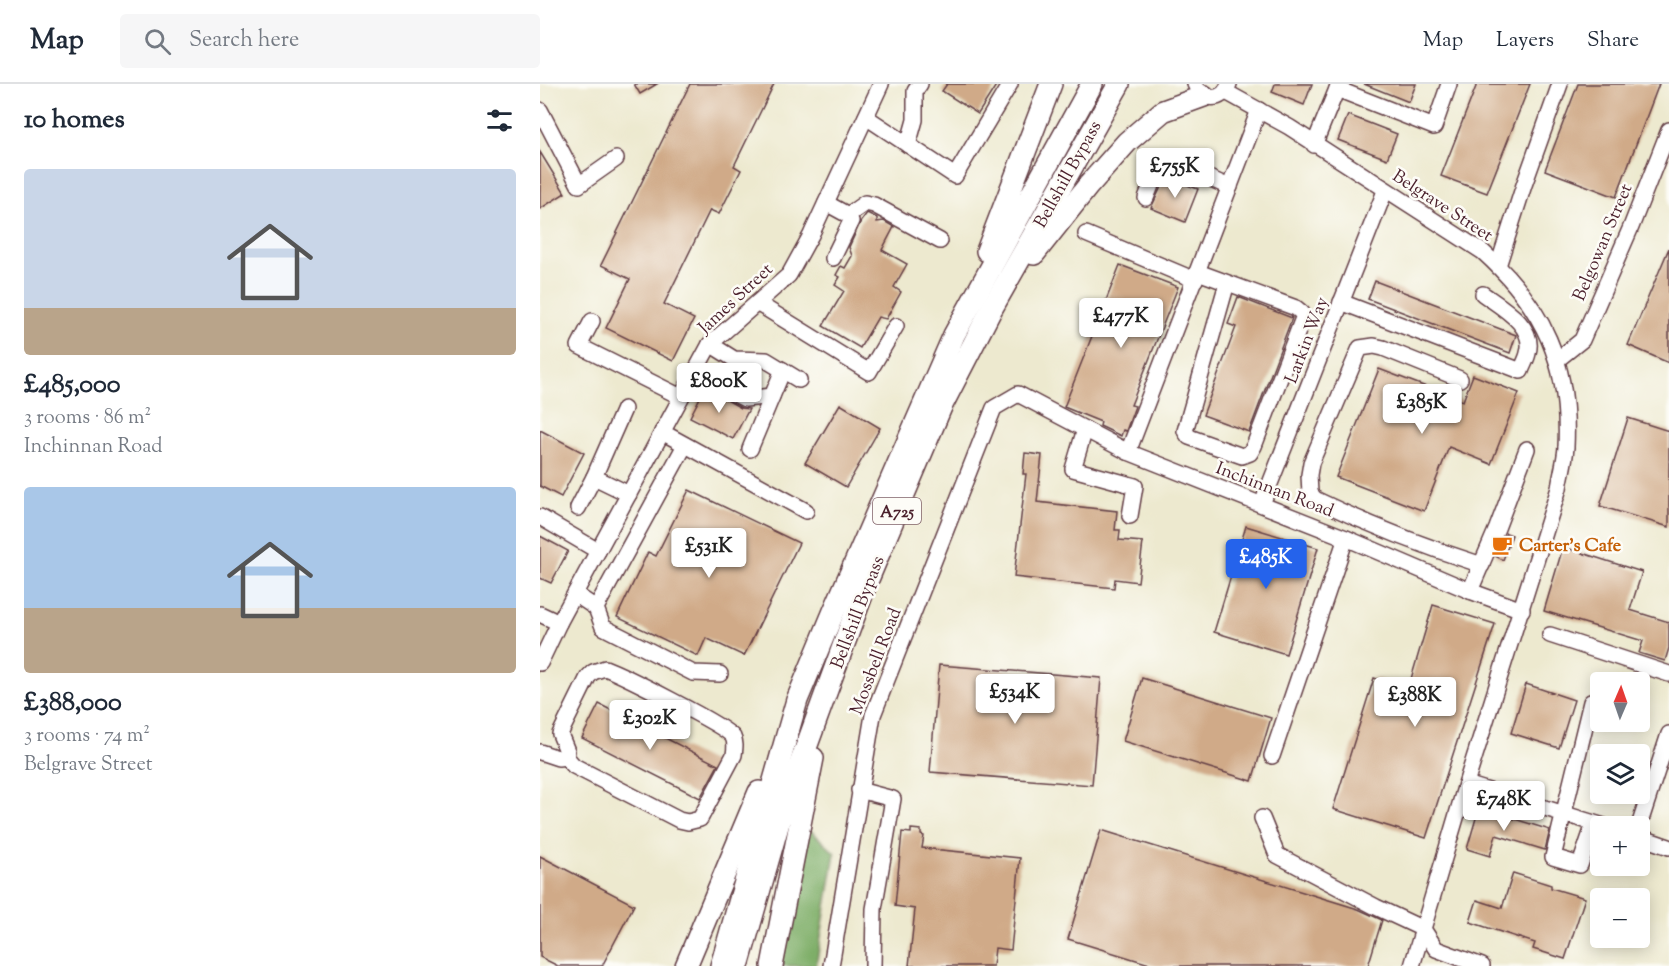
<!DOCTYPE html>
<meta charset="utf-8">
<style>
body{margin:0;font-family:"Sorts Mill Goudy",serif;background:#f6f6f7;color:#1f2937;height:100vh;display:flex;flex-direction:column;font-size:22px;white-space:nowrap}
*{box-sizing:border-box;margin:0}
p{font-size:20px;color:#747a83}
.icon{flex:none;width:33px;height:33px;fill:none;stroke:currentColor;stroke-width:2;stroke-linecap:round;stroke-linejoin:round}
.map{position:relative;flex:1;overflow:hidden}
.side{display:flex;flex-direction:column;background:#fff;width:540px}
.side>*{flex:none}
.needle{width:39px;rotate:2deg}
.controls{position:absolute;left:1050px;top:588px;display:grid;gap:12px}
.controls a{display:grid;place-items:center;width:60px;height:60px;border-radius:6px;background:#fff;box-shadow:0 3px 15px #0003;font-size:30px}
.price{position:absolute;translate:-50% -51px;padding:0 14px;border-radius:6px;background:#fff;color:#222;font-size:20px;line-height:39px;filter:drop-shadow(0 2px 3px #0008)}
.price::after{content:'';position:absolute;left:50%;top:36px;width:18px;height:14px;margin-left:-9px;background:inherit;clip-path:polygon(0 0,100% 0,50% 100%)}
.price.selected{background:#2563eb;color:#fff}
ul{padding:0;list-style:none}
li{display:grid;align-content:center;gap:12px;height:318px;padding:0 24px}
li span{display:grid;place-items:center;height:186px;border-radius:6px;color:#555}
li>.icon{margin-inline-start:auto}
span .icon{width:108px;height:108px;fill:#fffc;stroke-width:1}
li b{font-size:26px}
h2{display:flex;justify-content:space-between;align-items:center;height:72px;padding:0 24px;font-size:26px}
header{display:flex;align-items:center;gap:36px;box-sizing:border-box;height:84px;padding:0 30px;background:#fff;border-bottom:2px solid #e0e1e3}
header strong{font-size:28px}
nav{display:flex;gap:33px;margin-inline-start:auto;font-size:21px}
.search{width:420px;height:54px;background:#f6f6f7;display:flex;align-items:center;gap:15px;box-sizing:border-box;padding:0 21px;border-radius:6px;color:#747a83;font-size:22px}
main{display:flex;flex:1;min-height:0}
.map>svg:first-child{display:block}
.forest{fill:#7eae68;stroke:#64664a;stroke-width:1.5}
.building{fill:#d0aa88}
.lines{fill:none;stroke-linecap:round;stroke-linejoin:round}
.minor-casing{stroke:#623d44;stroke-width:18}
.highway-casing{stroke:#623d44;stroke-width:24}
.minor{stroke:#fff;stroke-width:15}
.highway{stroke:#fff;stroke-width:21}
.labels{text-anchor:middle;stroke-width:5;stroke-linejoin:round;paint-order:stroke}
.shield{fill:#fdfcf7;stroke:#806168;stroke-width:1.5}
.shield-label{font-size:16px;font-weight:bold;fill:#4a1f2b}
.street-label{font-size:18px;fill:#4a1f2b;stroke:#fdfcf7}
.food-label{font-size:18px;font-weight:bold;fill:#c56008;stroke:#fdfcf7;text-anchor:start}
</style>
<header>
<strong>Map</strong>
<div class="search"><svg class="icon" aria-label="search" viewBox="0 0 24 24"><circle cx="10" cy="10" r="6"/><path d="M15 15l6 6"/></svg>Search here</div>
<nav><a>Map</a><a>Layers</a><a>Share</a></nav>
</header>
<main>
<section class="side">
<h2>10 homes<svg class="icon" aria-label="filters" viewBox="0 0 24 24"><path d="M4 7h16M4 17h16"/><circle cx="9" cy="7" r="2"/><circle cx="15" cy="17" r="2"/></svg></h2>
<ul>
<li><span style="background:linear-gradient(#c9d6e8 75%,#b9a48a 0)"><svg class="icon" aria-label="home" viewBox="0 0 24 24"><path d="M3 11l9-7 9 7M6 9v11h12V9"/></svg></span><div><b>£485,000</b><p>3 rooms · 86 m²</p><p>Inchinnan Road</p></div></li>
<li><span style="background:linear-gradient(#a9c7e8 65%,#b9a48a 0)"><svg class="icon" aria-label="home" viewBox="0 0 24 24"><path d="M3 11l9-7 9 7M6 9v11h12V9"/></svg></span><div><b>£388,000</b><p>3 rooms · 74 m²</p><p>Belgrave Street</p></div></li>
</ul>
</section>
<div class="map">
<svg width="1129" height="882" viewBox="0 0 1129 882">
<rect width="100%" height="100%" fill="#fdfcf7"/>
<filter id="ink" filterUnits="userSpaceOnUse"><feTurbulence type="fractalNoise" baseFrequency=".0167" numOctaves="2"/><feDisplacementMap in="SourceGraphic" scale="12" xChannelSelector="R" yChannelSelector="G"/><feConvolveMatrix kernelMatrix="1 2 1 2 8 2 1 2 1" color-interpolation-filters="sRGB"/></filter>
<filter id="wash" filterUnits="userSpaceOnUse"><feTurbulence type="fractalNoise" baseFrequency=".008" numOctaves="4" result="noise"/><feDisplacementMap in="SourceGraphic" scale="24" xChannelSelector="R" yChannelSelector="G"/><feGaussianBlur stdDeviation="1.35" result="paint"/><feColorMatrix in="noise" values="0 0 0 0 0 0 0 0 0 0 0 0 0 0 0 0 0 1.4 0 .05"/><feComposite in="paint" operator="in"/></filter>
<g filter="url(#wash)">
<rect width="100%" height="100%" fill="#ede9cf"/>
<path class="forest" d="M267,743L295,769L276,882H238Z"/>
<g id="blocks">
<g class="building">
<path d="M94,0H117L100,10Z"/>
<path d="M150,0H234L194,82L201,86L179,130L170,126L124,220L154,235L133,277L66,244L90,195L61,181Z"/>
<path d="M407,0H457L438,30L402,7Z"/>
<path d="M735,0H772L764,21L732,8Z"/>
<path d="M824,0H876L869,18Z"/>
<path d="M937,0H990L947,109L901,92Z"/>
<path d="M1038,0H1119L1076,113L1005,86Z"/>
<path d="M808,31L857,50L847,75L798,56Z"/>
<path d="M0,68L25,109L0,125Z"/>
<path d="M628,94L658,105L645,138L611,124L623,99Z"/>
<path d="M327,129L337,134V138L344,137L354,143L342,166L367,180L354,203L361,208L346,235L338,233L320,264L283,242L304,207L295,201L300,193L296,191L301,182L305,184L312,172L309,163L321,137Z"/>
<path d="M1129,164V279L1088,261Z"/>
<path d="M580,181L638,203L591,321L595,322L586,347L583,346L581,352L560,342L561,338L524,323Z"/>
<path d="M835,197L976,251L970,269L828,215Z"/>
<path d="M698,213L752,234L709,348L663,331L696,243L688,240Z"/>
<path d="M839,285L923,317L933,291L979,309L951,380L909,363L884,427L796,393Z"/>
<path d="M165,304L201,324L209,325L193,355L150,333Z"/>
<path d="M300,320L340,344L306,403L265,379Z"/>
<path d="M1088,334L1129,347V443L1060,422Z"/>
<path d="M0,346L44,369L21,413L0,402Z"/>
<path d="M485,369L502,371L497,418L577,427L575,446H580L579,456L603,458L598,498L575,495L574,504L474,493L486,390H483Z"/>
<path d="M149,406L259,459L204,572L166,554L158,572L77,533L108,468L116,472Z"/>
<path d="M706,442L778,464L746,570L674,548Z"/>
<path d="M966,449L972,451L963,476L955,472Z"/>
<path d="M0,452L28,467L11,499L0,494Z"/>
<path d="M1023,463L1102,488L1090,526L1129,538V564L1125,577L1099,569L1103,557L1004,527Z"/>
<path d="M893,521L955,540L886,754L793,725L834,594L868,605Z"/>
<path d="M399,581L561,594L552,701L390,688Z"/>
<path d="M602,594L731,634L712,697L583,657Z"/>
<path d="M986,600L1034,616L1019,664L971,649Z"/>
<path d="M59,620L178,681L160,714L42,654Z"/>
<path d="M939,724L1010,746L1005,766L956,751L950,772L927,765Z"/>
<path d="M371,745L381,746V751L384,752L382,764L480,774L471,866L455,864L453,882H369L375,825L355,822L362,748L371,749Z"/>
<path d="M561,746L818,825L842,836L828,882H616L528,855Z"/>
<path d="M0,772L94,821L62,882H18L0,873Z"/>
<path d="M973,789L1011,801V804L1045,814L1025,875L993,865L995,859L930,838L937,816L962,824Z"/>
</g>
</g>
</g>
<g filter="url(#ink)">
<use href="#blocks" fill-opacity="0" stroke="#623d44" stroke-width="1.5"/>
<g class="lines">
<g class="minor-casing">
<g id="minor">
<path d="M655,0C662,18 683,18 689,0"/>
<path d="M797,5L894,43L909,0"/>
<path d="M686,8L749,43L943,168C1004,223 1030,281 1026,363C1025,377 1021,391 1019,404L926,700L872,882"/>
<path d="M0,26L39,101L76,75"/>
<path d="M326,33L415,92L470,0"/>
<path d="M368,61L375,36V7L380,0"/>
<path d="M774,61L799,0"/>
<path d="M606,114C609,107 613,94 618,89C635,73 672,97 690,103"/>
<path d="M286,119L308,131L311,137L293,174"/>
<path d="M308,131L325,119L334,121L400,157"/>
<path d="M546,150L655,196"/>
<path d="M958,182L984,101L1020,0"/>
<path d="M658,188L756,224L762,229L763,234L714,362L710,369L702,372L649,353L645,347L687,199"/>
<path d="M801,218L981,287C983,281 987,275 988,269C996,242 961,223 943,210"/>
<path d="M217,219L329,288L356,242"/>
<path d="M52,237L39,262L141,313"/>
<path d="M170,260L194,275L226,276L259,296"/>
<path d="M1017,276L1042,256L1091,143L1129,46"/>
<path d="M920,295L843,264L834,262L820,264L771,379L769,391L770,409L775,415C829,441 885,463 942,481"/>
<path d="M173,299L205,315L232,312"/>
<path d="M84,325L54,393L89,410"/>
<path d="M545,345L533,385L595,402L590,432"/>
<path d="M122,348L266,427"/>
<path d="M210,365L243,286"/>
<path d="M588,368L719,26"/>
<path d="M722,420L845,107"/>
<path d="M38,424L54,393"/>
<path d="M0,433L58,467"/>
<path d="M930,507L957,444L987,365"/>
<path d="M35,510L56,524L63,543L153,589L180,590"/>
<path d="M56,524L145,361"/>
<path d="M0,530L19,539"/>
<path d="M1010,551L1129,590"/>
<path d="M0,579L19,539L170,260L249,191L271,151L341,0"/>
<path d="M65,584C81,590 186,642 193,653C196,659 195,664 194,671L160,735L148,738L139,736L34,682L26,673L27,667L20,650L48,593L53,588Z"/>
<path d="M1051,618L1013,773L1040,781L1054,740"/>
<path d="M0,668L18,674L26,673"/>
<path d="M732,672L806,454"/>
<path d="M926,700L1064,742"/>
<path d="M319,706L353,715L334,825L333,882"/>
<path d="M722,734L737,771L836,823L883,845L896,865L942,882"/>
<path d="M1099,742L1129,650"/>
<path d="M1100,753L1129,763"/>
<path d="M291,882L333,631L454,324L478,310L588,368L806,454L930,507L982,526"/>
</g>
</g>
<g class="highway-casing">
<g id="highway">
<path d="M447,167L511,0"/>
<path d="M494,170L548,102L587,58L623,27L664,12"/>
<path d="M146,882L219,708"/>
<path d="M181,882L257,616L294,527L414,251L552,0"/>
<path d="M198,882L239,738L287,606L326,500L401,323L452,224L579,0"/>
<path d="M232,882L273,674"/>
</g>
</g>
<use href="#minor" class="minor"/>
<use href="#highway" class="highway"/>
</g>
</g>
<defs>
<g id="cafe-bare" transform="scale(1.62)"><path d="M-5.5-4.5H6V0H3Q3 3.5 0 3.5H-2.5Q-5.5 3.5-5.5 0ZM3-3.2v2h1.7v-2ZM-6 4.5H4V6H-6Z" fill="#e8710a" stroke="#fdfcf7" stroke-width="2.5" paint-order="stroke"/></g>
</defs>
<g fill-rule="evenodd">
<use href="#cafe-bare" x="962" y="461"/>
</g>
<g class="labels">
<rect class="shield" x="333" y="414" width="48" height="26" rx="4.5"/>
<g class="shield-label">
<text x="357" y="433">A725</text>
</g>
<g class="street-label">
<text transform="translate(527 90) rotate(-61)" y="6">Bellshill Bypass</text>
<text transform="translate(903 121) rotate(33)" y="6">Belgrave Street</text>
<text transform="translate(1062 158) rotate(-67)" y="6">Belgowan Street</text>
<text transform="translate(195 214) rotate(-43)" y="6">James Street</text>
<text transform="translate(766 256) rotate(-69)" y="6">Larkin Way</text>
<text transform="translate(735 405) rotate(21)" y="6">Inchinnan Road</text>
<text transform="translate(317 528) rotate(-69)" y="6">Bellshill Bypass</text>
<text transform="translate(335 577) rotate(-69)" y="6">Mossbell Road</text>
</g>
<g class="food-label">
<text x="979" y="467">Carter's Cafe</text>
</g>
</g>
</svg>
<div class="controls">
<a><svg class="needle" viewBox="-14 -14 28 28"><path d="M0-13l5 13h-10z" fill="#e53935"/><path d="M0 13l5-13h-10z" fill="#747a83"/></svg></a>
<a><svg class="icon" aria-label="layers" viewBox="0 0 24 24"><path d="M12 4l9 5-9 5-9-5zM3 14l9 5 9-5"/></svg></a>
<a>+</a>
<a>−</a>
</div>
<b class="price" style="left:635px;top:115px">£755K</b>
<b class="price" style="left:581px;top:265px">£477K</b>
<b class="price" style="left:179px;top:330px">£800K</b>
<b class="price" style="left:882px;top:351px">£385K</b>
<b class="price" style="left:169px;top:495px">£531K</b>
<b class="price selected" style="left:726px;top:506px">£485K</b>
<b class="price" style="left:475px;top:641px">£534K</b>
<b class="price" style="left:875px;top:644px">£388K</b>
<b class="price" style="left:110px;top:667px">£302K</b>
<b class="price" style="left:964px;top:748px">£748K</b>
</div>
</main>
